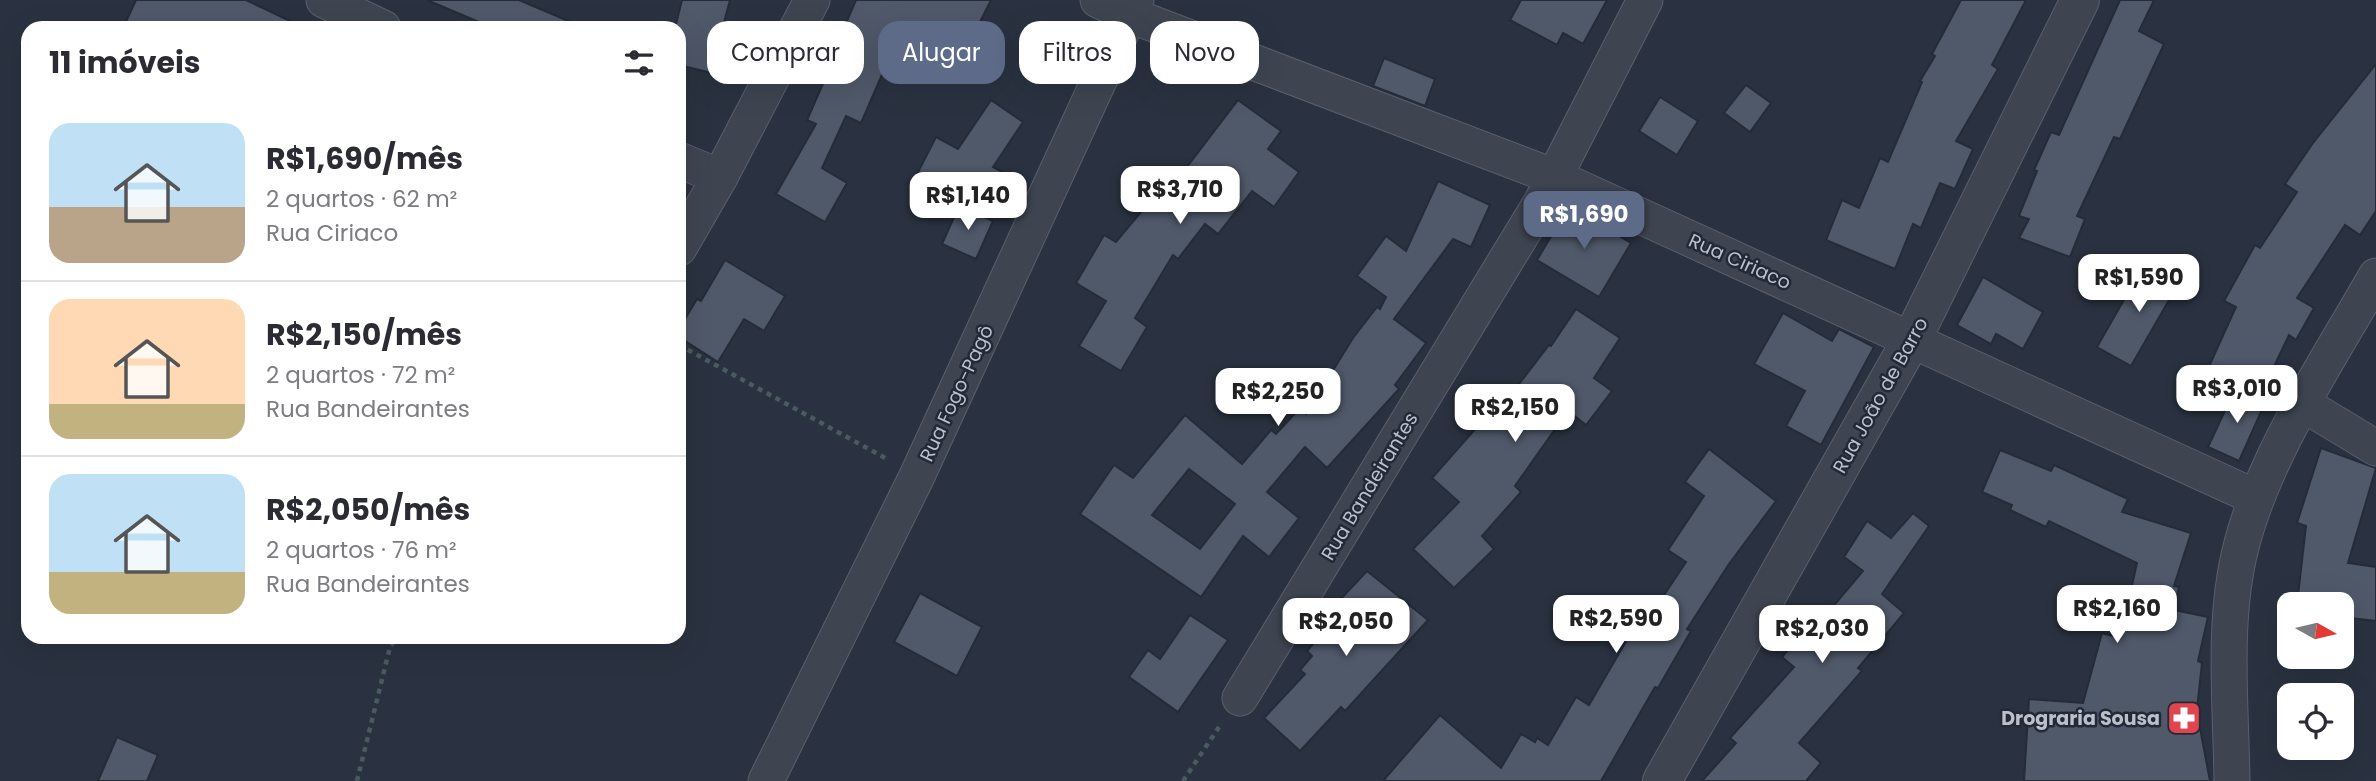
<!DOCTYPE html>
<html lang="pt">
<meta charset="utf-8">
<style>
body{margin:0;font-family:Poppins,sans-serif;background:#f7f7f7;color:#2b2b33;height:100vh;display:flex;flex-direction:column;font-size:26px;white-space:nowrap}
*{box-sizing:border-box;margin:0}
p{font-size:23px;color:#7c7c81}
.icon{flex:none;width:38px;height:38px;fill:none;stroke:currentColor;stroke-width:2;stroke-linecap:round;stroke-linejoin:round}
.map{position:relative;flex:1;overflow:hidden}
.sheet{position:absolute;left:21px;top:21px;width:665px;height:623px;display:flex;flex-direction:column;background:#fff;border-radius:21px;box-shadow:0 7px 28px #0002}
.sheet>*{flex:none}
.top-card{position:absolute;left:707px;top:21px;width:665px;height:63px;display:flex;gap:14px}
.needle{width:46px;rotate:98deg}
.tools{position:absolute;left:2277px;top:592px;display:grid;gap:14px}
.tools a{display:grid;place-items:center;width:77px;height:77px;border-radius:14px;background:#fff;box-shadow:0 7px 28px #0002;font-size:35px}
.price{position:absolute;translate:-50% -60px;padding:0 16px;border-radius:14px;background:#fff;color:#222;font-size:23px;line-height:46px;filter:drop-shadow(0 2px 4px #0008)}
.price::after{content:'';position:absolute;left:50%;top:42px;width:21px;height:16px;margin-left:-10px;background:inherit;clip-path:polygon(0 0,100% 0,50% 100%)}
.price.on{background:#5d6a88;color:#fff}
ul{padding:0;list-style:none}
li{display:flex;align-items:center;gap:21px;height:175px;padding:0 28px}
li+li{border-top:2px solid #e1e1e2}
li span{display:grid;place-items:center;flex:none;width:196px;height:140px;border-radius:21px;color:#555}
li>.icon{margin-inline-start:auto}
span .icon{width:84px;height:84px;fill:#fffc;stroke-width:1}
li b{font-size:30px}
h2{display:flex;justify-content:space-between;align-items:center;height:84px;padding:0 28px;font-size:30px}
.tag{padding:0 24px;border-radius:21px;background:#fff;box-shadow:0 7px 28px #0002;font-size:24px;line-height:63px}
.tag.on{background:#5d6a88;color:#fff}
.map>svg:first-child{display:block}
.building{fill:#50596a;stroke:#242c39;stroke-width:2;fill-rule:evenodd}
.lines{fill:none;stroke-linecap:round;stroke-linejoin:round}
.minor-casing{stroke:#59606c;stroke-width:37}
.tertiary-casing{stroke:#59606c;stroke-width:40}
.path{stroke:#4a5b5f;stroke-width:4.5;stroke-dasharray:5 5;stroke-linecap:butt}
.minor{stroke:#3e4551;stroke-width:35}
.tertiary{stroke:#3e4551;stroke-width:38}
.labels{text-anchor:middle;stroke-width:5;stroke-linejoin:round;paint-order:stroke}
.street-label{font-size:19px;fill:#bbc0cb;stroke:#222a37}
.poi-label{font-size:19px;font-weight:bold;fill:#bbc0cb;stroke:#222a37;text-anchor:end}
</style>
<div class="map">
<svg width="2376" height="781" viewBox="0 0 2376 781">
<rect width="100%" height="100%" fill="#2a3241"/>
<g class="building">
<path d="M136,0H246L305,28H123Z"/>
<path d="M427,0H519L585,28H493Z"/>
<path d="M682,0H730L722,30L727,31L716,74L679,65V28H675Z"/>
<path d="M856,0H991L964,54L904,24L861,123L846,116L822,168L847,183L825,222L776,194L816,124L807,120L829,70L826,69Z"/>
<path d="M1521,0H1607L1583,44L1563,33L1557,45L1510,20Z"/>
<path d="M1961,0H2026L1992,65L1998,69L1956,141L1973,149L1955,189L1940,183L1921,228L1913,224L1895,269L1826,240L1842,200L1859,208L1880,158L1888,162L1922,82L1920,81L1935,56L1932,54Z"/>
<path d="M2120,0H2154L2139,31L2164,44L2120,139L2114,137L2077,216L2085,219L2070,257L2019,238L2029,219L2019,216L2037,171L2034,170L2051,132L2059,135Z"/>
<path d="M1384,58L1435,79L1425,106L1373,86Z"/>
<path d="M2376,64V211L2360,235L2345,225L2297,298L2314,308L2296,340L2289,335L2259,398L2206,373L2236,307L2224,301L2255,245L2260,248L2297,192L2285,184L2313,143Z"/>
<path d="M1746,85L1771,103L1750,132L1724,113Z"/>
<path d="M1660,97L1698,121L1677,155L1639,131Z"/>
<path d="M991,100L1023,122L993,167L1001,171L980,211L915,178L936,137L958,149Z"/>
<path d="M1238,100L1281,131L1268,149L1299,172L1274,207L1252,191L1218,234L1205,224L1178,259L1173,255L1135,318L1147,327L1121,371L1079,346L1106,301L1076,283L1104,235L1116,242L1150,201L1157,206Z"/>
<path d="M1438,181L1490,205L1471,247L1453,239L1394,319L1426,343L1395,385L1399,389L1327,468L1305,447L1267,492L1299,518L1269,557L1243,536L1201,597L1080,514L1114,465L1133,478L1185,415L1242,464L1271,430L1276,434L1300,408L1306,414L1353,338L1377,307L1380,309L1386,297L1357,276L1386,236L1406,251ZM1189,469L1235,504L1200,549L1152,515Z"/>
<path d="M959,206L993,221L976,259L942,244Z"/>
<path d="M1569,206L1631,243L1599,297L1537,260Z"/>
<path d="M725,260L785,296L764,331L744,319L718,362L679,337V329L697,299L701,301Z"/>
<path d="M2146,261L2180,281L2131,366L2097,347Z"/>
<path d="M1983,277L2043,312L2023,349L1996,334L1991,344L1957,325Z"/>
<path d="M1576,309L1620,338L1594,378L1612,391L1586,425L1568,411L1515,486L1521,492L1482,536L1494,549L1454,588L1413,549L1459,502L1432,478L1478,426L1502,392L1509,397L1549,345L1551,346Z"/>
<path d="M1783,313L1832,341L1839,329L1874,347L1821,445L1786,426L1805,391L1754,364Z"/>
<path d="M2235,389L2265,403L2239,461L2208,447Z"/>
<path d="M2321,448L2376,468L2348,563L2376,567V621L2342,617V604H2297L2306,526L2297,523Z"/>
<path d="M1709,449L1776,501L1729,564L1687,629L1691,631L1658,688L1655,687L1601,781H1383L1440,715L1501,768L1521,734L1535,742L1537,738L1548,745L1576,697L1589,705L1647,605L1654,610L1686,562L1668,550L1704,496L1685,482Z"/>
<path d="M2000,450L2051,471L2054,465L2128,499L2122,512L2191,533L2174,586L2179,587L2174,610L2208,617L2198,661L2202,663L2197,709H2199V723L2210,781H2024L2029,699L2083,703L2102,633L2120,638L2137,563L2049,521L2046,527L2010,510L2012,505L1982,492Z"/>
<path d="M1913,513L1929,526L1882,594L1904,613L1858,668L1862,671L1799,743L1821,763L1806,781H1702L1736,743L1730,738L1794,667L1782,657L1809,625L1814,629L1863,571L1844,557L1867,521L1891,538Z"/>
<path d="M1367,571L1428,620L1345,711L1341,707L1300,751L1264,718L1305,674L1300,670L1312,656L1307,651L1328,626L1321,620Z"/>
<path d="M920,593L982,627L957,676L894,642Z"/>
<path d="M1190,615L1228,640L1178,712L1129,677L1148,650L1160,659Z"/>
<path d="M117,737L158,755L147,781H98Z"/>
</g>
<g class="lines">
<g class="minor-casing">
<g id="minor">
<path d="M324,0L383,28"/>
<path d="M1098,0L1130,15L1555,177L2255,497"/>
<path d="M679,160L720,177"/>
<path d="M679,248L720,177L812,0"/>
<path d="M2303,404L2376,448"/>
<path d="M1240,698L1542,201L1645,0"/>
<path d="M766,781L917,476L1136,0"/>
<path d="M2232,781C2231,705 2222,621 2241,547C2264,455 2329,359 2376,276"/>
</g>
</g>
<g class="tertiary-casing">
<path id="tertiary" d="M1662,781L1912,339L2080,0"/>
</g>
<g class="path">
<path d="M679,345L887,459"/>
<path d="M357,781L390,647L397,637"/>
<path d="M1183,781L1219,727"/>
</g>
<use href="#minor" class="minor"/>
<use href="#tertiary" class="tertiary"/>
</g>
<defs>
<g id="pharmacy-square" transform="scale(1.75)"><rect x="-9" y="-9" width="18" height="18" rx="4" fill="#e0444e" stroke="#222a37"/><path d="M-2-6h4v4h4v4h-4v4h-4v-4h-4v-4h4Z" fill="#fff"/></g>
</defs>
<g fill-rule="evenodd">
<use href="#pharmacy-square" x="2184" y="718"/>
</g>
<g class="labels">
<g class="street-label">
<text transform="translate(1740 261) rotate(24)" y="7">Rua Ciriaco</text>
<text transform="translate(956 393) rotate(-65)" y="7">Rua Fogo-Pagô</text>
<text transform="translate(1880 395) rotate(-61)" y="7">Rua João de Barro</text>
<text transform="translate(1369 486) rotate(-59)" y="7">Rua Bandeirantes</text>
</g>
<g class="poi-label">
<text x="2160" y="725">Drograria Sousa</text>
</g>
</g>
</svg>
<div class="tools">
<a><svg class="needle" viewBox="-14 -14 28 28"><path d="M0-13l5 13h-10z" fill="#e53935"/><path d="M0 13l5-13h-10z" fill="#7c7c81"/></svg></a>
<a><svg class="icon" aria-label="locate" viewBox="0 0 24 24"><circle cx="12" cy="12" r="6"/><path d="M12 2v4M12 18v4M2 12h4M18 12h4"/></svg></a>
</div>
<b class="price" style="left:1180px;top:226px">R$3,710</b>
<b class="price" style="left:968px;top:232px">R$1,140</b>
<b class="price on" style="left:1584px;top:251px">R$1,690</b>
<b class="price" style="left:2139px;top:314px">R$1,590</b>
<b class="price" style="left:2237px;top:425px">R$3,010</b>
<b class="price" style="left:1278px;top:428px">R$2,250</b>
<b class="price" style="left:1515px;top:444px">R$2,150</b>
<b class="price" style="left:2117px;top:645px">R$2,160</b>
<b class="price" style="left:1616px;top:655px">R$2,590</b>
<b class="price" style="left:1346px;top:658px">R$2,050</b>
<b class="price" style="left:1822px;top:665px">R$2,030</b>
<div class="top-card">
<a class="tag">Comprar</a>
<a class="tag on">Alugar</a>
<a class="tag">Filtros</a>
<a class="tag">Novo</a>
</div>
<section class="sheet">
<h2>11 imóveis<svg class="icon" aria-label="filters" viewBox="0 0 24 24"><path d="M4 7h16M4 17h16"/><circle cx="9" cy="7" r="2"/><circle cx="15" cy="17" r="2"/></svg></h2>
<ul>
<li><span style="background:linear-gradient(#bfe0f5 60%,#b9a48a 0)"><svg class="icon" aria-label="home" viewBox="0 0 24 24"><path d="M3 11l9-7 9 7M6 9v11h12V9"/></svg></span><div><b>R$1,690/mês</b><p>2 quartos · 62 m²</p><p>Rua Ciriaco</p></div></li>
<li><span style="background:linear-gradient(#ffd9b3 75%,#c2b280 0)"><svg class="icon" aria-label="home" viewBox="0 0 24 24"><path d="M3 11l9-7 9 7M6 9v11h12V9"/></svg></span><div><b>R$2,150/mês</b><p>2 quartos · 72 m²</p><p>Rua Bandeirantes</p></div></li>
<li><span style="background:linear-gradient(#bfe0f5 70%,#c2b280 0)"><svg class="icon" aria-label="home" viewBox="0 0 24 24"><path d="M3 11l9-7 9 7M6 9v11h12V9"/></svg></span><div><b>R$2,050/mês</b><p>2 quartos · 76 m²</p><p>Rua Bandeirantes</p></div></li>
</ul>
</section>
</div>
